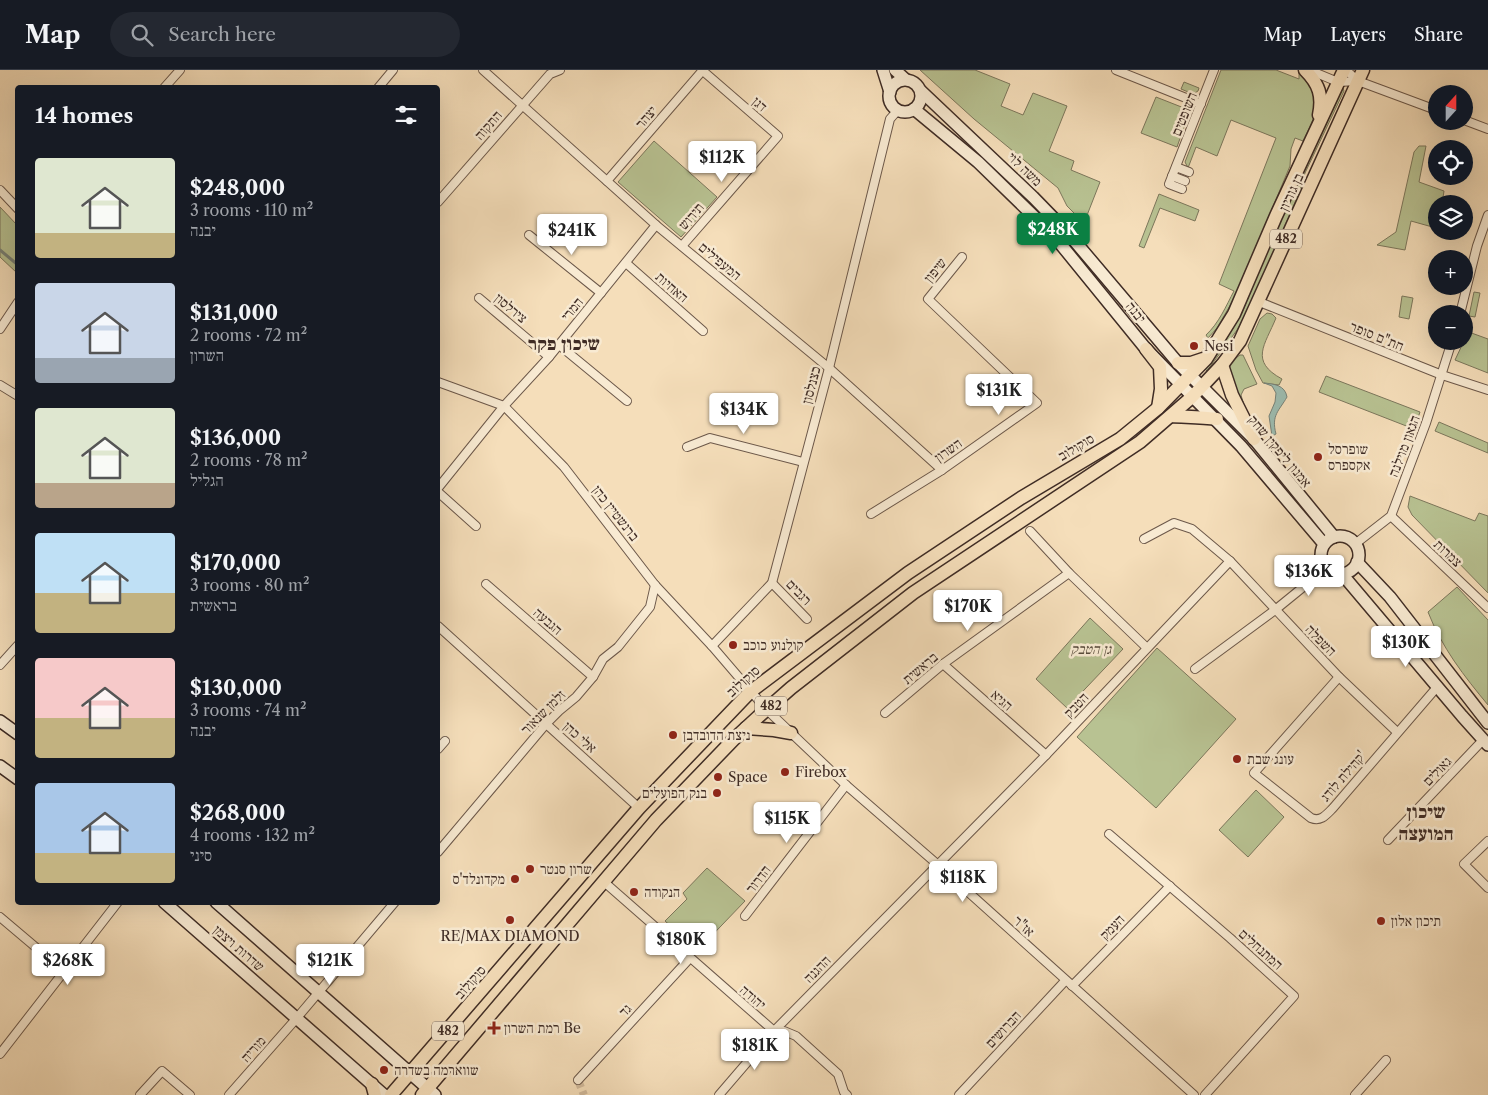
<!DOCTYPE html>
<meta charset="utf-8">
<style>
body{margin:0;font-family:"Libre Caslon Text","Frank Ruhl Libre",serif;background:#242831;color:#f1f3f6;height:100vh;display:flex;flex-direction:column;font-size:19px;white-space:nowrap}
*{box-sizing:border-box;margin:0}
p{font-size:16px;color:#9ea1a6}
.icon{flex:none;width:28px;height:28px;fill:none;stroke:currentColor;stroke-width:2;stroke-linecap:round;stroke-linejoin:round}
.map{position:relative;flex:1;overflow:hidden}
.sheet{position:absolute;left:15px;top:15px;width:425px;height:820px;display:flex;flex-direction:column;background:#171b24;border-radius:5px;box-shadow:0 5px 20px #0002}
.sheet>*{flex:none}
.needle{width:32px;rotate:21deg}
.buttons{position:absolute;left:1428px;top:15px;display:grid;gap:10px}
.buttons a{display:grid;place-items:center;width:45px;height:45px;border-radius:50%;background:#171b24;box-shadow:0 5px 20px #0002;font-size:25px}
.price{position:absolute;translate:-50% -42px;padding:0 11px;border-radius:5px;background:#fff;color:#222;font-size:16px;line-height:32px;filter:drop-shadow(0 1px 2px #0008)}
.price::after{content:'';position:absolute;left:50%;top:30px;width:15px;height:11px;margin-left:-8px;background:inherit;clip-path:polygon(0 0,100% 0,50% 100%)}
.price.selected{background:#0b8043;color:#fff}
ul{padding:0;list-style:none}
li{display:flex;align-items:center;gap:15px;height:125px;padding:0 20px}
li span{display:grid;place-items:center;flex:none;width:140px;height:100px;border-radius:5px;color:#555}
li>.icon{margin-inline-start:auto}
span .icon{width:60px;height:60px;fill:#fffc;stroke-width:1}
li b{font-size:21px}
h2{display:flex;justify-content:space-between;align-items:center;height:60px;padding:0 20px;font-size:21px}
header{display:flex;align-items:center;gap:30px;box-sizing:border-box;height:70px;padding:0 25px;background:#171b24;border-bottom:1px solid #363941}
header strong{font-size:24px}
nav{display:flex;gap:28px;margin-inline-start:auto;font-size:18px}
.search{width:350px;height:45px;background:#242831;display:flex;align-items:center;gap:12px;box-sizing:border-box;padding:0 18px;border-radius:28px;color:#9ea1a6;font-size:19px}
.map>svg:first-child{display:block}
.green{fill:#b8c292;stroke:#7c775c}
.water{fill:#9cbcb0;stroke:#778278}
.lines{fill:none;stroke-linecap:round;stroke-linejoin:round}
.stream{stroke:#778278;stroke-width:3}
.street-tunnel{stroke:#d1ba9c;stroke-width:8;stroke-dasharray:8 4;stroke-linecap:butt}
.street-casing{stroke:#6c584a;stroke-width:10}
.secondary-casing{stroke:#3f2c25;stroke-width:14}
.primary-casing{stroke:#3f2c25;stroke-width:15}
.street{stroke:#f8ead2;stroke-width:8}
.secondary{stroke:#f8ead2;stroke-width:11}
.primary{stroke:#f5deba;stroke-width:12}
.poi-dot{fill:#8f2418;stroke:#f8ead2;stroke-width:2}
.labels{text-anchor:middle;stroke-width:5;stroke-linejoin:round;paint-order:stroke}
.shield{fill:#f8ead2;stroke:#766559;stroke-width:1}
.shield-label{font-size:12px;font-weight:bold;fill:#3f2c25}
.street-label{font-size:14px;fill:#3f2c25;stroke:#f8ead2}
.poi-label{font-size:14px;fill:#3f2c25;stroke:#f8ead2;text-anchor:start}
.park-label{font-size:14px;font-style:italic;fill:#574a3b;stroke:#f8ead2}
.district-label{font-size:19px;font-weight:bold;fill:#3f2c25;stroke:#f8ead2}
</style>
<header>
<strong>Map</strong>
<div class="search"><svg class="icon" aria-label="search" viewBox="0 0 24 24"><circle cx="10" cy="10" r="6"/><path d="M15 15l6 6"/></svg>Search here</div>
<nav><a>Map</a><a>Layers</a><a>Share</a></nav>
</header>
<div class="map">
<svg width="1488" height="1025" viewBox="0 0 1488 1025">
<rect width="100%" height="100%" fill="#f5deba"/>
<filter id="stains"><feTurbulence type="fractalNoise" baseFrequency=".004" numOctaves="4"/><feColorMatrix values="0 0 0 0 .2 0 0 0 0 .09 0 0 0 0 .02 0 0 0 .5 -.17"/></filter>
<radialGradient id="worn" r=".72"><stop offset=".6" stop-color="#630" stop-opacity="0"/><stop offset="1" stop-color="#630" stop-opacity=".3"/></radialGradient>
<g class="green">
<path d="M920,0H975L1010,14L1001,36L1023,45L1033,23L1067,36L1049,81L1074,91L1071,100L1100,112L1084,153L1067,136L1058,118L974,49Z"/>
<path d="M1221,0H1276L1299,9V2C1310,7 1316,22 1317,35C1317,43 1307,63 1303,71L1295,68L1291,79L1290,96L1235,227L1217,258L1208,268L1206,265C1219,253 1226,236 1234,221L1219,214L1276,68L1231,50L1217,86L1196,77L1188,98L1185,92Z"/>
<path d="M1184,12L1199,18L1198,21L1193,24L1181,19Z"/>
<path d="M1343,18L1344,21L1305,103L1300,121L1249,237L1237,260L1207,301L1205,299L1217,285L1242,243L1266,182Z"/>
<path d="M1156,27L1184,38L1189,43L1177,77L1141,63Z"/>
<path d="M654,71L717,127L681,167L618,112Z"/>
<path d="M1419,76H1426L1419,112L1444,121L1442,134H1436V158L1411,151L1405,180L1377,175L1396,162L1414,82Z"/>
<path d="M1159,124L1199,140L1195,151L1160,138L1144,178L1139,176Z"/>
<path d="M0,137L17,155V203L0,187Z"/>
<path d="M1474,222L1480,223L1475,247L1469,246Z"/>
<path d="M1402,226L1413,228L1409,249L1399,247Z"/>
<path d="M1267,243L1272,244L1276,248C1265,275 1249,291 1282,309L1279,315L1263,313L1256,300L1248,276L1260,249Z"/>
<path d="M1466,261L1488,269V303L1455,290L1464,271Z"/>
<path d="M1240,285H1243L1257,314L1244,319L1241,325L1243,332C1238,324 1225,302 1231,293C1233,290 1237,287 1240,285Z"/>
<path d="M1326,306L1420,342L1414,359L1319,322Z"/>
<path d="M1439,352L1488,373V383L1435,361Z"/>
<path d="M1410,426L1475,451L1479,443L1488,446V523L1412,445L1408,437Z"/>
<path d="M1457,517L1488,550V635C1464,606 1442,578 1428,542Z"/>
<path d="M1090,548L1123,579L1067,638L1036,609Z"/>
<path d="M1157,578L1236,649L1156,738L1077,667Z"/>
<path d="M1256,720L1284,747L1248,787L1219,760Z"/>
<path d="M707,798L745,831L698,880L665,851L687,829L683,823Z"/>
</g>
<path class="water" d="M1264,313C1274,314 1285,315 1287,327C1279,341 1271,345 1276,364L1272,366L1269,346L1275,332L1276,323L1272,316Z"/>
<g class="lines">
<path class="stream" d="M0,180L18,195"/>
<path class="street-tunnel" d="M578,1010L584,1025"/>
<g class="street-casing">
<g id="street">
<path d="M483,0L656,155L829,298L942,400"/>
<path d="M1116,0L1201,34"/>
<path d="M1309,0L1338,12L1358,11"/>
<path d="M1346,0L1358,11L1436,40"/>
<path d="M164,18L180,0"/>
<path d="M378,18L393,0"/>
<path d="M1464,50L1488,59"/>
<path d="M1176,97L1189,102"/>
<path d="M1172,106L1185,111"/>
<path d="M607,111L703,0"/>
<path d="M1182,119L1169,114L1214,0"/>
<path d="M0,120L18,139"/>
<path d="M438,132L550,4L560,0"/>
<path d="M529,165L601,223"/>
<path d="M682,176L778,66L703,1"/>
<path d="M626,193L703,261"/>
<path d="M479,228L549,287"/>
<path d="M1257,231L1442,305L1488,320"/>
<path d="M1460,244L1477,176L1488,145"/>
<path d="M0,259L18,232"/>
<path d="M559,275L627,331"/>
<path d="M438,312L504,336L564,397L655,515L712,576L766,639L846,715L937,794L1194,1025"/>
<path d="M0,315L18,326"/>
<path d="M687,377L710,368L803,392"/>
<path d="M438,418L504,336L549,287L656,155"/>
<path d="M438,422L476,456"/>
<path d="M871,444L942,400L1037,333L928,229L962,187"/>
<path d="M1391,446L1488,538"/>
<path d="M1030,461L1069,503L1147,578"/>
<path d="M1144,469L1174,453L1192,459L1230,491L1339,607L1397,662"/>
<path d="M1355,474L1391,446L1426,353L1452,271"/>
<path d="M772,513L807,549"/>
<path d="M486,514L593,607"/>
<path d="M438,556L639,738"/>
<path d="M712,576L772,513L829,298L890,49L898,40"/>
<path d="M943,594L1046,685"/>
<path d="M0,595L18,575"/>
<path d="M1195,599L1275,540L1318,505L1325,497"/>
<path d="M1339,607L1254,703L1311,748C1321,752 1326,745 1333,738L1438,616"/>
<path d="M885,643L943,594L1069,503"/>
<path d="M438,679L445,671"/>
<path d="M1109,764L1230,868L1294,926L1205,1025"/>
<path d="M1388,770L1483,670"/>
<path d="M1488,771L1464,794L1488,818"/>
<path d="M438,782L546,654L559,641L576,627L593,607L603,589L618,577L650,537L655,515"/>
<path d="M603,811L774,961"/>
<path d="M745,846L846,715"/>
<path d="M0,847L65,902"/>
<path d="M1072,916L1170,816"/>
<path d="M774,961H784L796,966L838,1004L844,1022L847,1025"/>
<path d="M0,984L118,832"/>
<path d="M578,1010L690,888"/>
<path d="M140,1025L162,1001L190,1025"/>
<path d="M229,1025L296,949L395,832"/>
<path d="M719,1025L774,961L1046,685L1230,491"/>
<path d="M959,1025L1065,911"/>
<path d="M1355,1025L1386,990"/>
</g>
</g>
<g class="secondary-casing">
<g id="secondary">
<path d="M883,0L890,22"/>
<path d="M895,0L905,9"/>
<circle cx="905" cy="26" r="16"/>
<path d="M921,21L1033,127L1067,162L1178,293L1254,369L1334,467"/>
<path d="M914,39L978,92L1054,166L1146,279L1241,376L1324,474"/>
<circle cx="1340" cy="485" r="19"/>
<path d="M1357,492L1390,527L1488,653"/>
<path d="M1342,504L1462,646L1488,675"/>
<path d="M0,651L18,664"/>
<path d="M0,696L18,709"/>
<path d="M164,832L384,1025"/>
<path d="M216,832L435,1025"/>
</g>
</g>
<g class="primary-casing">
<g id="primary">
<path d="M1305,0C1319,14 1323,26 1319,45"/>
<path d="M1146,279L1160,297L1161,319L1158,338"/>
<path d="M1178,293H1191L1203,289"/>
<path d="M1222,295L1232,325L1254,369"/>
<path d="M1171,346C1187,347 1202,347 1217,349"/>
<path d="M746,658L774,660L791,663"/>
<path d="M372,1014L375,1025"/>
<path d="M391,1025L639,738L750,622L908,503L1021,428L1120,369L1158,338L1206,289L1234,244L1276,146L1344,0"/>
<path d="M422,1025L656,750L733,670L758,647L791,618L913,523L1140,372L1192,327L1222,295L1240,271L1363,0"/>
</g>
</g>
<use href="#street" class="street"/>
<use href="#secondary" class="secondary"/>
<use href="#primary" class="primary"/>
</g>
<g class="poi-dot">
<circle cx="1194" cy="276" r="5"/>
<circle cx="1318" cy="387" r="5"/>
<circle cx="733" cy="575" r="5"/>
<circle cx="673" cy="665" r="5"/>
<circle cx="1237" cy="689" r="5"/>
<circle cx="785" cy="702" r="5"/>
<circle cx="718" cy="707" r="5"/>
<circle cx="717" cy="723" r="5"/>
<circle cx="530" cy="799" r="5"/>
<circle cx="515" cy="809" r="5"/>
<circle cx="634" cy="822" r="5"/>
<circle cx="510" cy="850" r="5"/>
<circle cx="1381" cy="851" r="5"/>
<path d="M491.5 950.5h5v5h5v5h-5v5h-5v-5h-5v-5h5z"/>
<circle cx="384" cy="1000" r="5"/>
</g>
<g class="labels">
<g class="shield">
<rect x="1270" y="159.5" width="32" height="19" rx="4"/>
<rect x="755" y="626.5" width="32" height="19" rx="4"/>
<rect x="432" y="951.5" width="32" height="19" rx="4"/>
</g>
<g class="shield-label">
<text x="1286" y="173">482</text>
<text x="771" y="640">482</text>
<text x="448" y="965">482</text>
</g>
<g class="street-label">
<text transform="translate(760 34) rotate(41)" y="5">דגן</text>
<text transform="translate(1184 44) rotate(-68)" y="5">השופטים</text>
<text transform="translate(646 47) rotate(-49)" y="5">יצהר</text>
<text transform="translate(488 55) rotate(-49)" y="5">התקוה</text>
<text transform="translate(1025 99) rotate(44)" y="5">משה לוי</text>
<text transform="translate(1291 122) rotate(-65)" y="5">בן גוריון</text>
<text transform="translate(691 146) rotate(-49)" y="5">תירוש</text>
<text transform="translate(720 191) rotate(40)" y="5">המעפילים</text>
<text transform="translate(935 200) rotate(-51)" y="5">שיפון</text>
<text transform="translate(672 217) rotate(41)" y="5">האחיות</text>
<text transform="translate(511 238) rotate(40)" y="5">צירלסון</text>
<text transform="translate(572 239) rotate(-51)" y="5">המרי</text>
<text transform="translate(1136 242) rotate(52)" y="5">יבנה</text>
<text transform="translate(1377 266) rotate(22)" y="5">חת"ם סופר</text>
<text transform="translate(811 315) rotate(-75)" y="5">כצנלסון</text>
<text transform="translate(1404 376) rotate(-69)" y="5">הגאון מוילנה</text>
<text transform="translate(1076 377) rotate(-31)" y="5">סוקולוב</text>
<text transform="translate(948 380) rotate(-35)" y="5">השרון</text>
<text transform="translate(1280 381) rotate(50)" y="5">אמנון ליפקין שחק</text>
<text transform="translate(616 443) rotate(52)" y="5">ברנשטיין כהן</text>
<text transform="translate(1448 483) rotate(43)" y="5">צמרות</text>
<text transform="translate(799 522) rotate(46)" y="5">רגבים</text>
<text transform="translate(548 551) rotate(41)" y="5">הגבעה</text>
<text transform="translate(1321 570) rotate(46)" y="5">השפלה</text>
<text transform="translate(920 598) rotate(-40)" y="5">בראשית</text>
<text transform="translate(743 611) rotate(-42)" y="5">סוקולוב</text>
<text transform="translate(1002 630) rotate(41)" y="5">הגיא</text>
<text transform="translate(1076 635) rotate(-46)" y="5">הטבק</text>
<text transform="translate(543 642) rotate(-45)" y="5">זלמן שנאור</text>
<text transform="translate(580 667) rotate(42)" y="5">אלי כהן</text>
<text transform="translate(1437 701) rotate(-46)" y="5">גאולים</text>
<text transform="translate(1343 706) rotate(-49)" y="5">קהילת לודג'</text>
<text transform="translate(758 809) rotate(-52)" y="5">הדרור</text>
<text transform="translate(1024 856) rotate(42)" y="5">אז"ר</text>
<text transform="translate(1112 857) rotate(-46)" y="5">העמק</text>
<text transform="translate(239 878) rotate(41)" y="5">שדרות ויצמן</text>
<text transform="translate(1261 879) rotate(42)" y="5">המתנחלים</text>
<text transform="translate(817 899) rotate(-46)" y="5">ההגנה</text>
<text transform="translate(470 912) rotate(-49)" y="5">סוקולוב</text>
<text transform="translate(753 927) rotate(41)" y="5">יהודה</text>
<text transform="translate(625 940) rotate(-47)" y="5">גד</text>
<text transform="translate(1003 959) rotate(-47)" y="5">הברושים</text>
<text transform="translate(253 979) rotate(-48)" y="5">מוריה</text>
</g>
<g class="poi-label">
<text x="1204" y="281">Nesi</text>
<text x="1328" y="384">שופרסל<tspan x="1328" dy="16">אקספרס</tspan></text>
<text x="743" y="580">קולנוע כוכב</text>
<text x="683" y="670">ניצת הדובדבן</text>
<text x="1247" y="694">עונג שבת</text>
<text x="795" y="707">Firebox</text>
<text x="728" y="712">Space</text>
<text x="707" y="728" text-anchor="end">בנק הפועלים</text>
<text x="540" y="804">שרון סנטר</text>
<text x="505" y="814" text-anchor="end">מקדונלד'ס</text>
<text x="644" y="827">הנקודה</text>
<text x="1391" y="856">תיכון אלון</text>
<text x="510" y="871" text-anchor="middle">RE/MAX DIAMOND</text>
<text x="504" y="963">רמת השרון Be</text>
<text x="394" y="1005">שווארמה בשדרה</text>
</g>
<g class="park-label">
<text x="1091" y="584">גן הטבק</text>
</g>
<g class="district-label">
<text x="564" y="280">שיכון פקר</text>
<text x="1426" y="748">שיכון<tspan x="1426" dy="22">המועצה</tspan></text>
</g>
</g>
<rect width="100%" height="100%" filter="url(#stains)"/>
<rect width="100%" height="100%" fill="url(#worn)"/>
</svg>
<div class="buttons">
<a><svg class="needle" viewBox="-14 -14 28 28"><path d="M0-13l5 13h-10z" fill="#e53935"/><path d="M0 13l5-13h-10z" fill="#9ea1a6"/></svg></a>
<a><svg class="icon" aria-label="locate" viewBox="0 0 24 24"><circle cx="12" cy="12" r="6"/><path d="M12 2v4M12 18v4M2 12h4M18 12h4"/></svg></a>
<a><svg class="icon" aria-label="layers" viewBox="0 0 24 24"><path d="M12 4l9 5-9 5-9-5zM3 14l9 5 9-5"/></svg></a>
<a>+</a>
<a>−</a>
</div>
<b class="price" style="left:722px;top:113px">$112K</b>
<b class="price selected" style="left:1053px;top:185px">$248K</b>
<b class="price" style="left:572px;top:186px">$241K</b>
<b class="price" style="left:999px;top:346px">$131K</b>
<b class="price" style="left:744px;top:365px">$134K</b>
<b class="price" style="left:1309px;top:527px">$136K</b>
<b class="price" style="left:968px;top:562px">$170K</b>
<b class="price" style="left:1406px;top:598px">$130K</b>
<b class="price" style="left:787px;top:774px">$115K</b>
<b class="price" style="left:963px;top:833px">$118K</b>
<b class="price" style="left:681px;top:895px">$180K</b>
<b class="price" style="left:68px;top:916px">$268K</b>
<b class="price" style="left:330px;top:916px">$121K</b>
<b class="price" style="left:755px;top:1001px">$181K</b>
<section class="sheet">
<h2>14 homes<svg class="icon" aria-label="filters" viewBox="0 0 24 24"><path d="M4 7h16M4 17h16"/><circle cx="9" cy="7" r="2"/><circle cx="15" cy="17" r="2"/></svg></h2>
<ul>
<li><span style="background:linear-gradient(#dfe7d0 75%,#c2b280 0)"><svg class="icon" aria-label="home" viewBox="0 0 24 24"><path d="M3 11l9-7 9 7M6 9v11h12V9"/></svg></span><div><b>$248,000</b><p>3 rooms · 110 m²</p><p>יבנה</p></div></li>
<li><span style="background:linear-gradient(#c9d6e8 75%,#9aa5b1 0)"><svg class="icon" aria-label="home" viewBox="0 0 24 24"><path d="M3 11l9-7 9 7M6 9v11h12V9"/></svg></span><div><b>$131,000</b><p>2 rooms · 72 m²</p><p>השרון</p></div></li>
<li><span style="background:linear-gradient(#dfe7d0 75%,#b9a48a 0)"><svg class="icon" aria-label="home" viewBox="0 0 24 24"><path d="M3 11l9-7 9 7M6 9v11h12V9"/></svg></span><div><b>$136,000</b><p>2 rooms · 78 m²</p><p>הגליל</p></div></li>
<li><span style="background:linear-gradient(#bfe0f5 60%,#c2b280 0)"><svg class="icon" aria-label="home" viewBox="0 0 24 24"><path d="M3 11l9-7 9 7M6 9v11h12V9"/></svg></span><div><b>$170,000</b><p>3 rooms · 80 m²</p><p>בראשית</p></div></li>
<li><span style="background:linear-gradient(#f6c9c9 60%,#c2b280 0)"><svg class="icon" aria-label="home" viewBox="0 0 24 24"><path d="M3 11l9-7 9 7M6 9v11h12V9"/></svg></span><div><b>$130,000</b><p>3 rooms · 74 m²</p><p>יבנה</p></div></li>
<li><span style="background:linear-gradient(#a9c7e8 70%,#c2b280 0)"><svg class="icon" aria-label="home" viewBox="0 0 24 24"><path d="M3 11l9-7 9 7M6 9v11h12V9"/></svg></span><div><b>$268,000</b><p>4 rooms · 132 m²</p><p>סיני</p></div></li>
</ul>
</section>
</div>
